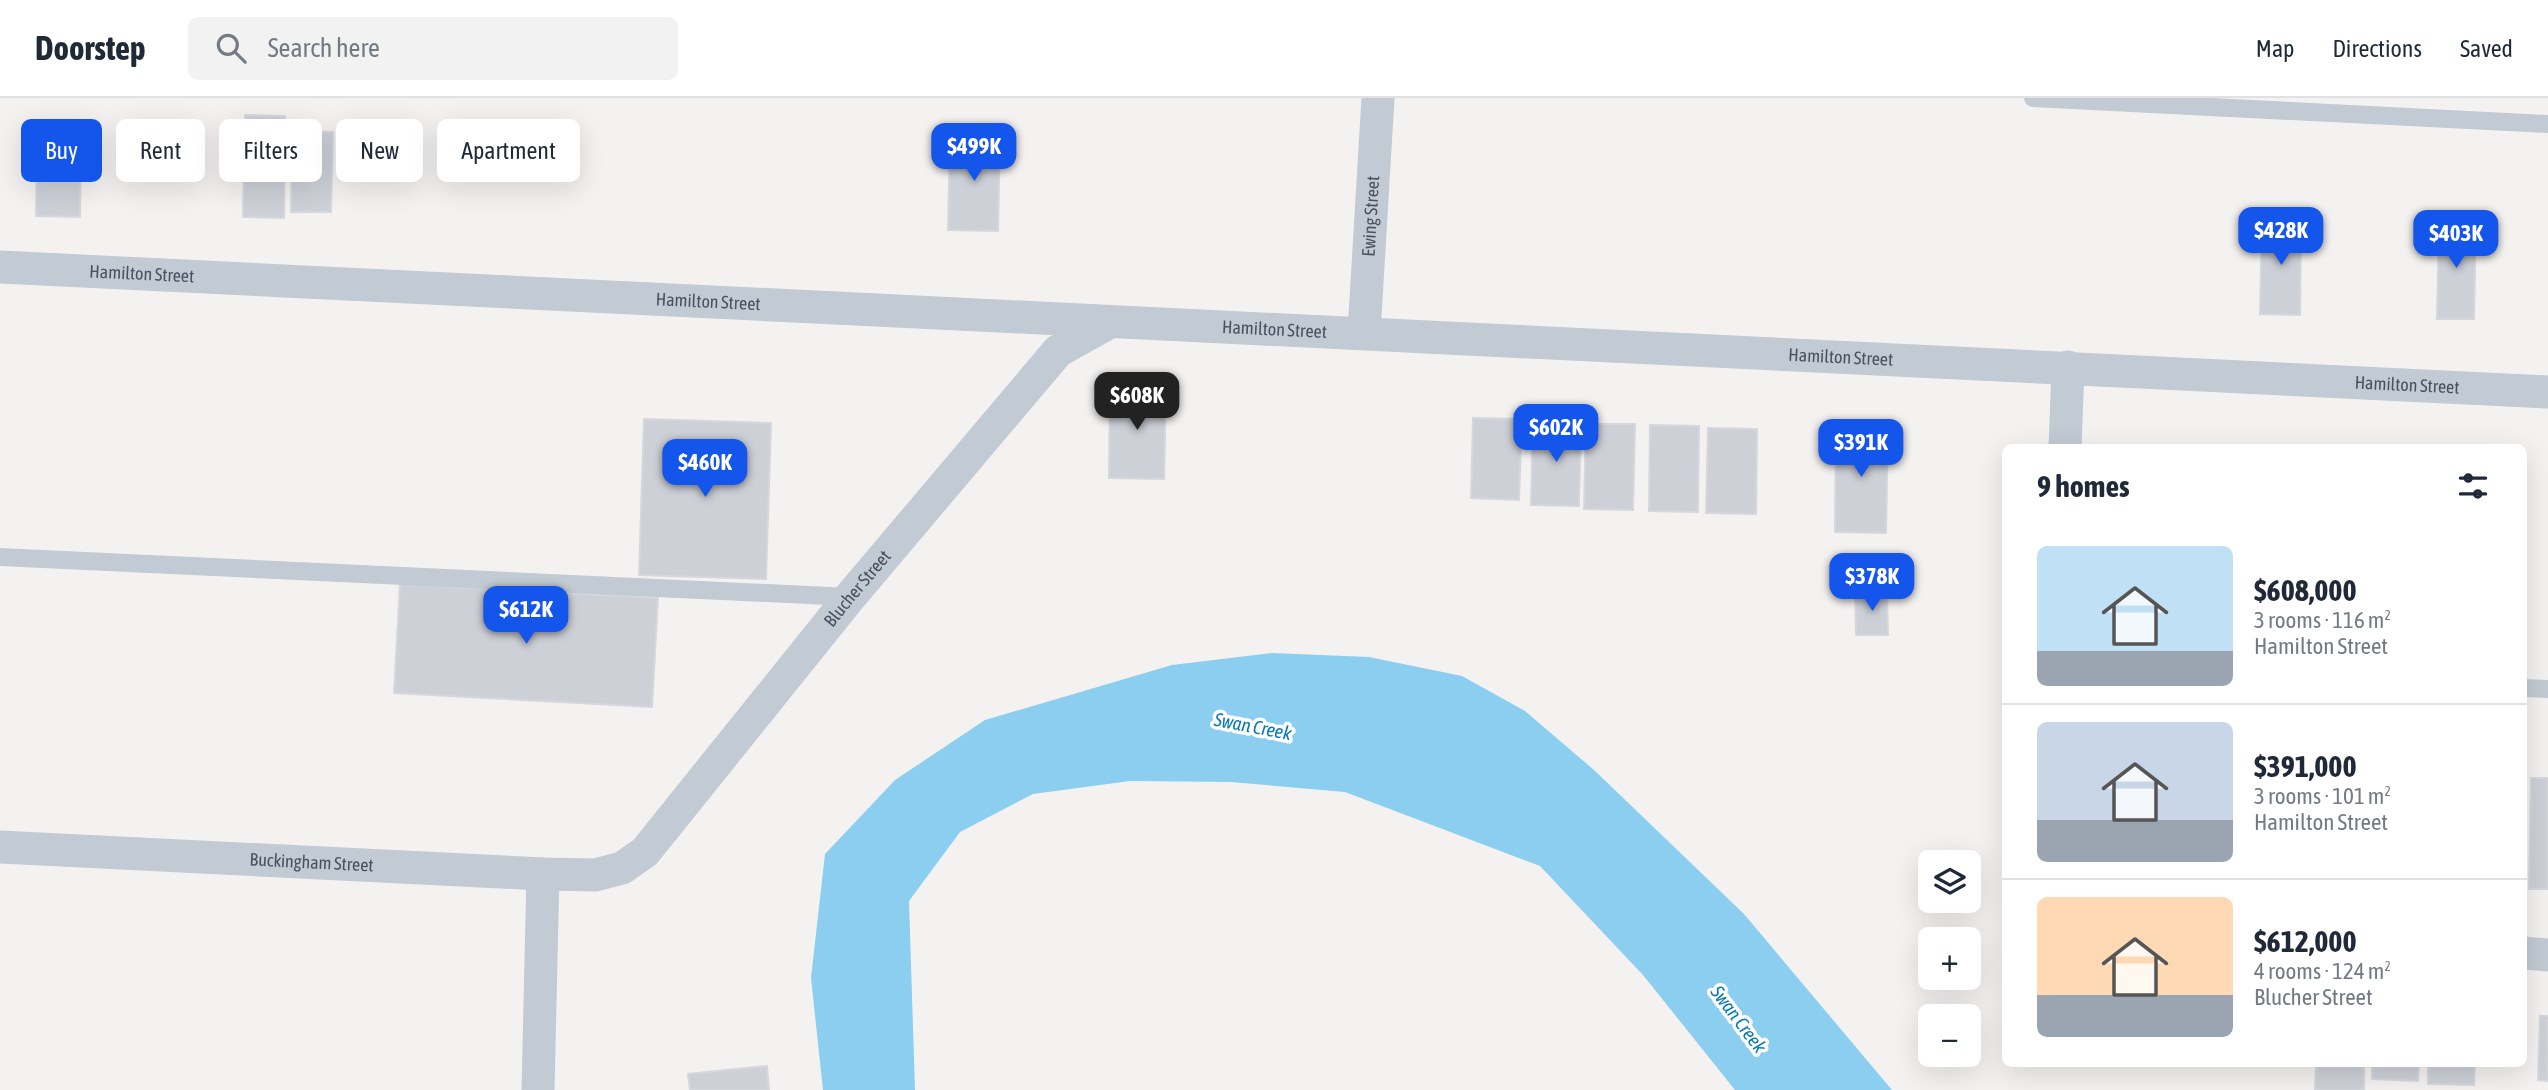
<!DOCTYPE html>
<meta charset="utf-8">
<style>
body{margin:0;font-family:"Asap Condensed",sans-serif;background:#f2f2f3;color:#1f2937;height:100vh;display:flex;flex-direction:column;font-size:26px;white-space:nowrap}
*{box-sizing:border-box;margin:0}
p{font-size:23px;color:#747a83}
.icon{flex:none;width:38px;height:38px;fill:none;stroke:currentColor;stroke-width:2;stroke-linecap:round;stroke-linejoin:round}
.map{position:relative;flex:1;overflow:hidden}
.drawer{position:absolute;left:2002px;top:346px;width:525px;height:623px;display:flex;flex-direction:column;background:#fff;border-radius:10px;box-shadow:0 7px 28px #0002}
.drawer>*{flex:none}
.top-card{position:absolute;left:21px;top:21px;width:665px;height:63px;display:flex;gap:14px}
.controls{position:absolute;left:1918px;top:752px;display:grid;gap:14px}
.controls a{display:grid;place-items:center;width:63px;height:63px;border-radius:10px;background:#fff;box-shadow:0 7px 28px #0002;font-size:35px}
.price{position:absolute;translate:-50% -60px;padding:0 16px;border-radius:14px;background:#1456eb;color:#fff;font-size:23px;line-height:46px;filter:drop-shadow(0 2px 4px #0008)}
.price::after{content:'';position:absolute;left:50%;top:42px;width:21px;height:16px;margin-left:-10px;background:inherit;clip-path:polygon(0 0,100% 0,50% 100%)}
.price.current{background:#222;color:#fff}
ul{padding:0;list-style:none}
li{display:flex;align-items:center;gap:21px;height:175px;padding:0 35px}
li+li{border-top:2px solid #e0e1e3}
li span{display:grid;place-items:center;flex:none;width:196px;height:140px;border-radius:10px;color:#555}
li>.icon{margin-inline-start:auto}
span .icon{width:84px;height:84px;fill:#fffc;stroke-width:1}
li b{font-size:30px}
h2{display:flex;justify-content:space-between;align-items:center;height:84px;padding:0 35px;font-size:30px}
.chip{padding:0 24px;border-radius:10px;background:#fff;box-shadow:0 7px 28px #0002;font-size:24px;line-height:63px}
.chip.current{background:#1456eb;color:#fff}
header{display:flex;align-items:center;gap:42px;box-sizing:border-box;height:98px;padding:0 35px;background:#fff;border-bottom:2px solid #e0e1e3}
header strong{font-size:33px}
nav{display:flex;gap:38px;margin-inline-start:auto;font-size:24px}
.search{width:490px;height:63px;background:#f2f2f3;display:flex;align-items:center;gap:18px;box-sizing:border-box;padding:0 24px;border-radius:10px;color:#747a83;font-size:26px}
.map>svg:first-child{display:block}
.water{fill:#8cceef}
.building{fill:#cdd0d7;stroke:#d5d7dd;stroke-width:2}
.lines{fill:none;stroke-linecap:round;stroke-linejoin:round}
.lane{stroke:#c2cad3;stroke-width:18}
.street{stroke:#c2cad3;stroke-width:33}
.labels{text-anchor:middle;stroke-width:7;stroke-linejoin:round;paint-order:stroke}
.street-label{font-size:18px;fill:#485260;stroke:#fff}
.water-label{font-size:19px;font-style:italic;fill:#0879b3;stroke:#fff}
</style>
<header>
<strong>Doorstep</strong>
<div class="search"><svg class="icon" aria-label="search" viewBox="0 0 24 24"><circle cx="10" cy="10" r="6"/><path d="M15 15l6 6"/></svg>Search here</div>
<nav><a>Map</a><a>Directions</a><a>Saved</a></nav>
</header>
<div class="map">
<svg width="2548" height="992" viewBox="0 0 2548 992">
<rect width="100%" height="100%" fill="#f4f2f1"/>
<path class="water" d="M1272,555L1369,559L1462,578L1525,613L1594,672L1744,816L1892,992H1735L1643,877L1540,768L1345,694L1231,684L1130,683L1033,696L960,734L909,803L915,992H823L811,880L825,756L895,682L985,622L1172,567Z"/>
<g class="building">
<path d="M245,17L285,18L284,120L243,119Z"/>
<path d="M37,27L81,28L80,119L36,118Z"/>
<path d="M292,33L333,34L331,114H291Z"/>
<path d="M950,36L1000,37L998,133L948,132Z"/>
<path d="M2262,122H2301L2300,217L2260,216Z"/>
<path d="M2439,122L2476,123L2474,221H2437Z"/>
<path d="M1110,287L1166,289L1164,381L1109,380Z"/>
<path d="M1473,320L1522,321L1519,402L1471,400Z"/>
<path d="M644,321L771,325L766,481L639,477Z"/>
<path d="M1533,323L1581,324L1579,408L1531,407Z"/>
<path d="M1586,326H1635L1633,412L1584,411Z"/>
<path d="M1650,327L1699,328L1698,414L1649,413Z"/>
<path d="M1836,327L1888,328L1886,435L1835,434Z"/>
<path d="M1708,330L1757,331L1756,416L1706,415Z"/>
<path d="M2121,347L2174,348V350H2121Z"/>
<path d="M400,486L658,500L652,609L394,595Z"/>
<path d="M1855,492H1887L1888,537H1856Z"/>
<path d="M2531,680H2548V791H2529Z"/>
<path d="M2540,918H2548V983L2538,982Z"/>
<path d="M2316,966H2364V992H2315Z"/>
<path d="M2372,966H2419L2418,983L2372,981Z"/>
<path d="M2428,966H2475L2474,987L2428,986Z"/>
<path d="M767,968L769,992H690L688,976Z"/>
</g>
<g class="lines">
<g class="lane">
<path d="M2033,0L2548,26"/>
<path d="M0,459L850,499"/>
<path d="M2524,590L2548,591"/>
</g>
<g class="street">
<path id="s1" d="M0,169L2548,294"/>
<path id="s2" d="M1364,235L1378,0"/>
<path d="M2065,350L2068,269"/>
<path id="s3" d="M0,749L543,776L595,777L622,770L645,754L850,499L1058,253L1108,225"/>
<path d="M2524,855L2548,857"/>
<path d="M538,992L543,776"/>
</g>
</g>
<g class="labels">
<g class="street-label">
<text dy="6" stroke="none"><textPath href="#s2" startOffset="117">Ewing Street</textPath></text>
<text dy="6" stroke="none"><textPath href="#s1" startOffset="142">Hamilton Street</textPath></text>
<text dy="6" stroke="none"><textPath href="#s1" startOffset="709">Hamilton Street</textPath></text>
<text dy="6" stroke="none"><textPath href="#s1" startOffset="1276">Hamilton Street</textPath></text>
<text dy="6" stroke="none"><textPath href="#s1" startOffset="1843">Hamilton Street</textPath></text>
<text dy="6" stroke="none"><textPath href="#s1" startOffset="2410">Hamilton Street</textPath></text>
<text dy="6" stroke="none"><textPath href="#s3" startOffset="990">Blucher Street</textPath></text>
<text dy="6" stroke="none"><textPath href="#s3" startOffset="312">Buckingham Street</textPath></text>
</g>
<g class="water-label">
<text transform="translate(1253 628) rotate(11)" y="7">Swan Creek</text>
<text transform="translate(1739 921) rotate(53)" y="7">Swan Creek</text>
</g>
</g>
</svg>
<div class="controls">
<a><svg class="icon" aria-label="layers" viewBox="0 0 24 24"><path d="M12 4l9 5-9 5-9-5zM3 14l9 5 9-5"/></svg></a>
<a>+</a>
<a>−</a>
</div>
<b class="price" style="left:974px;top:85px">$499K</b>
<b class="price" style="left:2281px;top:169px">$428K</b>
<b class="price" style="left:2456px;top:172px">$403K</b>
<b class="price current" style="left:1137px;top:334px">$608K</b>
<b class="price" style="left:1556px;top:366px">$602K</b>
<b class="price" style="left:1861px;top:381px">$391K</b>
<b class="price" style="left:705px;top:401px">$460K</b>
<b class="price" style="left:1872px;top:515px">$378K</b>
<b class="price" style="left:526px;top:548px">$612K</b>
<div class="top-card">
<a class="chip current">Buy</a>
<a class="chip">Rent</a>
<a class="chip">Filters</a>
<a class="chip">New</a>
<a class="chip">Apartment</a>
</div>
<section class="drawer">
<h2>9 homes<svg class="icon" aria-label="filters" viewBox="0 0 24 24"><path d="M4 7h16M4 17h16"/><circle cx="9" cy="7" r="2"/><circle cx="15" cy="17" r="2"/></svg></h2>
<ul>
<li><span style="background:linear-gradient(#bfe0f5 75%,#9aa5b1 0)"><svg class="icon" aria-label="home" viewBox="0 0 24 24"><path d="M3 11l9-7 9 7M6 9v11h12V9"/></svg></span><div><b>$608,000</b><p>3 rooms · 116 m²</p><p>Hamilton Street</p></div></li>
<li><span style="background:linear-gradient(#c9d6e8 70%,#9aa5b1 0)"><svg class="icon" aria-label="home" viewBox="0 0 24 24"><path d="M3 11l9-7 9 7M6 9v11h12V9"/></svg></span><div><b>$391,000</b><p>3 rooms · 101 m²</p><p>Hamilton Street</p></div></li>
<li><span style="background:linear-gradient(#ffd9b3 70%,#9aa5b1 0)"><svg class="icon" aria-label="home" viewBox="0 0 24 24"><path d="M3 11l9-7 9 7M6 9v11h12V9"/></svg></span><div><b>$612,000</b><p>4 rooms · 124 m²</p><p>Blucher Street</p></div></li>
</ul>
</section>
</div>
